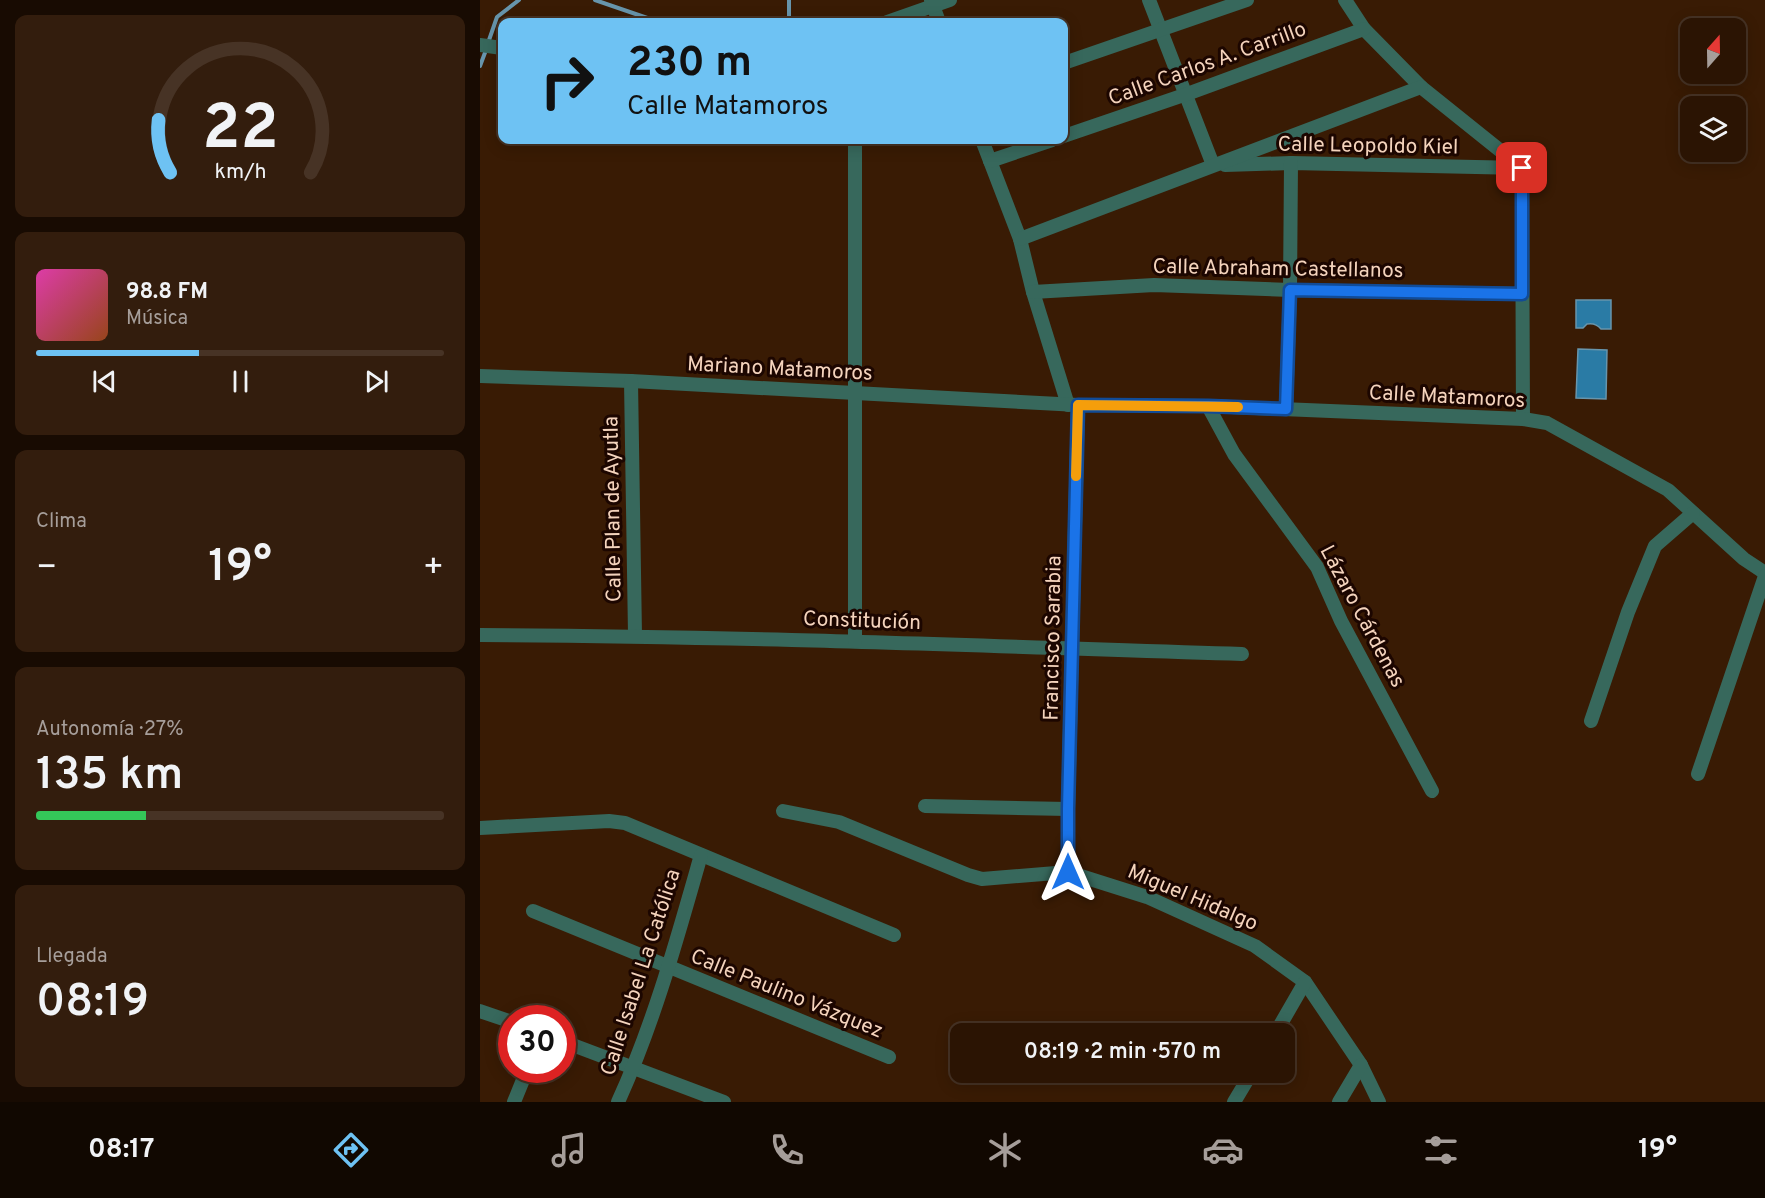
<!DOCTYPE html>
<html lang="es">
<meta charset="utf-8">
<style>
:root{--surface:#2b1403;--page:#331d0d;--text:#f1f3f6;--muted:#a69e9a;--line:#473325;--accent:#6ec2f3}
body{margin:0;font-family:Overpass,sans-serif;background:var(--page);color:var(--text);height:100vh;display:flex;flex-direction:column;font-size:22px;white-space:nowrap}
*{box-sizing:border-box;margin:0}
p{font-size:20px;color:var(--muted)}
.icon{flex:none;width:33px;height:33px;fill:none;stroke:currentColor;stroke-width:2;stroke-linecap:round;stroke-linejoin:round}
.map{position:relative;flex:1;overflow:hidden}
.panel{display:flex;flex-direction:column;gap:15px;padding:15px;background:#180b02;width:480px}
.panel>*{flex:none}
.top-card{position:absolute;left:18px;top:18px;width:570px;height:126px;border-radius:12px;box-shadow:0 3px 15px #0003,0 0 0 2px var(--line);background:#6ec2f3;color:#111;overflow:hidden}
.needle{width:39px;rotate:20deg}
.controls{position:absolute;left:1200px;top:18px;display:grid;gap:12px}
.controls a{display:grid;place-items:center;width:66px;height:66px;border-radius:12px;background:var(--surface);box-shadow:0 3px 15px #0003,0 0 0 2px var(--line);font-size:30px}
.speed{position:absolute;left:18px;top:1005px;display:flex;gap:12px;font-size:30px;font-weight:700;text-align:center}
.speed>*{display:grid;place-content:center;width:78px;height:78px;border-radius:50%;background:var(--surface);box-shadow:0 3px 15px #0003,0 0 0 2px var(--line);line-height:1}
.speed .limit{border:9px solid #d22;background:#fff;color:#111}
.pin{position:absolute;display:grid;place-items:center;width:51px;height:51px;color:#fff;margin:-26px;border-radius:12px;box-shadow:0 3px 9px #0006}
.me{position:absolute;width:66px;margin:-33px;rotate:0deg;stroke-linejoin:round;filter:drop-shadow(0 0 4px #0008)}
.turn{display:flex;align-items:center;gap:21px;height:126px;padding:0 30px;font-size:27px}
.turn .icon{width:78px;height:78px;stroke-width:2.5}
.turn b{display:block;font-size:42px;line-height:51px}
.big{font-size:45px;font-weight:600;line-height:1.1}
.panel .tile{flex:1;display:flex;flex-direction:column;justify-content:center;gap:9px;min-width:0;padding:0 21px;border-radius:12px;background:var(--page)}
.panel .dial{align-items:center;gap:0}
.dial svg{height:156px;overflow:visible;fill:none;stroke:var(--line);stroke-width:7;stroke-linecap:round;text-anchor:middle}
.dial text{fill:var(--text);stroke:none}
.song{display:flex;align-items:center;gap:18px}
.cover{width:72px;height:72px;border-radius:9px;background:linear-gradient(135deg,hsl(320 70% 55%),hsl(20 70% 35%))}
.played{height:6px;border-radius:3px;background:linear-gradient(90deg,var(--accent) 40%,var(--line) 40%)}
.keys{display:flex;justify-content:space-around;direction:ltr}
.heat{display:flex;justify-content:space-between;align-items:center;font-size:33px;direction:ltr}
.charge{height:9px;border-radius:4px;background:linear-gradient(90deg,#34c759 27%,var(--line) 0)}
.trip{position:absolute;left:470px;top:1023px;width:345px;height:60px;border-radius:12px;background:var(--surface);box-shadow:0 3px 15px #0003,0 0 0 2px var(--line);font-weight:600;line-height:60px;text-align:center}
.tab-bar{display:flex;height:96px;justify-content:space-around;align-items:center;background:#110801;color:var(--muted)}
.tab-bar .icon{width:42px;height:42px}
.tab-bar .selected{color:var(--accent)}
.tab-bar b{font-size:27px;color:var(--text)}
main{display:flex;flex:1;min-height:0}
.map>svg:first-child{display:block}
.water{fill:#2a7ba5;stroke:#6795ac;stroke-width:1.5}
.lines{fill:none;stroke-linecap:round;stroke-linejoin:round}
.stream{stroke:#6795ac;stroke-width:4}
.minor{stroke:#37685c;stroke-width:14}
.route-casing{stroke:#114b97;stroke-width:15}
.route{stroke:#1a73e8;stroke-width:10}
.slow{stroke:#f59e0b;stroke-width:10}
.labels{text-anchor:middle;stroke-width:6;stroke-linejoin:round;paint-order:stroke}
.street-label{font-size:21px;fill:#f4d3bc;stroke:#1c0600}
</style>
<main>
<section class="panel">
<div class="tile dial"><svg viewBox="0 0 100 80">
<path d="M14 69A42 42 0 1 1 86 69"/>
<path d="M14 69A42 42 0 0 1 8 42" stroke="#6ec2f3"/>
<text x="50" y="56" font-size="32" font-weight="700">22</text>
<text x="50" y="72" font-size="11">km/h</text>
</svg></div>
<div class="tile">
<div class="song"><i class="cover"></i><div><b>98.8 FM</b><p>Música</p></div></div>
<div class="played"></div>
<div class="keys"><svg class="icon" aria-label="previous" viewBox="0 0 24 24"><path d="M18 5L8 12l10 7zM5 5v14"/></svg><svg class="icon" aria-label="pause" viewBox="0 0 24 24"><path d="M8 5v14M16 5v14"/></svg><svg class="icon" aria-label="next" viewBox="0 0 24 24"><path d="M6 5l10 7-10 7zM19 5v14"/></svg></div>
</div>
<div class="tile"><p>Clima</p>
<div class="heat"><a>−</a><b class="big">19°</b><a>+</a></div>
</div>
<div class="tile"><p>Autonomía · 27%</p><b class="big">135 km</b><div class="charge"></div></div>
<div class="tile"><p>Llegada</p><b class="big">08:19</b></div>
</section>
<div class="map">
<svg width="1285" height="1102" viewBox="0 0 1285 1102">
<rect width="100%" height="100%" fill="#391b04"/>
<!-- water -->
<g class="water">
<path d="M 1096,300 L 1131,300 L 1131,329 L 1121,329 C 1117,324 1113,323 1107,324 L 1103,328 L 1096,328 Z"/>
<path d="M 1098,349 L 1127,350 L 1126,399 L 1096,398 Z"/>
</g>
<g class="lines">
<!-- stream -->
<g class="stream">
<path d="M 115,0 L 179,22"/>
<path d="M 309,0 L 309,22"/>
<path d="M 8,43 L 17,17 L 39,0"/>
<path d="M 0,66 L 6,50"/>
</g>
<!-- minor -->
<g class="minor">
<path d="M 451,0 L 459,22"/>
<path d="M 669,0 L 733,165"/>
<path d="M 865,0 L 884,29 L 941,87 L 1042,168"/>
<path d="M 407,22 L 470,0"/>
<path d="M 0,45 L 22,48"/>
<path d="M 584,63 L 767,0"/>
<path d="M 584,136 L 707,94 L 884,29"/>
<path d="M 502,140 L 540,239 L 553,292 L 588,405"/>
<path d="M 510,161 L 572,140"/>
<path d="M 745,165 L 811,163 L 1042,168"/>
<path d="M 1042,168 L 1043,419"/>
<path d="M 540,239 L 941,87"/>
<path d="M 553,292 L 674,285 L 810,290 L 1042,294"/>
<path d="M 0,376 L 151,381 L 598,405 L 728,406 L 1043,419 L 1067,423 L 1188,490 L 1264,559 L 1285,573"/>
<path d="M 151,381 L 155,635"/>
<path d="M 728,406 L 754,454 L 837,567 L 861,621 L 952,791"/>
<path d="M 806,409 L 810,290 L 811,163"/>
<path d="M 0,635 C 254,636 508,646 762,654"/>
<path d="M 375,641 L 375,140"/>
<path d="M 1111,721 L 1148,612 L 1175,546 L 1213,513"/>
<path d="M 1218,774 L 1285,576"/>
<path d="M 445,806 L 588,809"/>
<path d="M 303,811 L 359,822 L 488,875 L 502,879 L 588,872 L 667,897 L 775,946 L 825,982 L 881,1065 L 899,1102"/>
<path d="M 0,828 L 129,821 L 145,823 L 414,935"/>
<path d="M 588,872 L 588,809 L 598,405"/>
<path d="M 53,911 L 409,1057"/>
<path d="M 0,1011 L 32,1022"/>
<path d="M 795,1034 L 825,982"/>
<path d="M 82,1041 L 244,1102"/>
<path d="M 34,1102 L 47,1070"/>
<path d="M 138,1102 C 174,1023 197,939 221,855"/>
<path d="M 754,1102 L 772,1072"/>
<path d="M 859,1102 L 881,1065"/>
</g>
</g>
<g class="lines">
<!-- route casing -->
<g class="route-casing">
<path id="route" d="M 588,872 L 588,809 L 598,405 L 728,406 L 806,409 L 810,290 L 1042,294 L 1042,168"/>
</g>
<!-- route -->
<use href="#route" class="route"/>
<!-- slow -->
<path class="slow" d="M 596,476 L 598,405 L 758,407"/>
</g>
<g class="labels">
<!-- street labels -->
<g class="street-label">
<text transform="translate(727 63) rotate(-20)" y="7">Calle Carlos A. Carrillo</text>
<text transform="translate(888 145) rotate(1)" y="7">Calle Leopoldo Kiel</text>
<text transform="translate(798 268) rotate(1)" y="7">Calle Abraham Castellanos</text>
<text transform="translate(300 368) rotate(3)" y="7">Mariano Matamoros</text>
<text transform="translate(967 396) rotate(3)" y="7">Calle Matamoros</text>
<text transform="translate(132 509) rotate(-91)" y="7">Calle Plan de Ayutla</text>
<text transform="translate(883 616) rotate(62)" y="7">Lázaro Cárdenas</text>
<text transform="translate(382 620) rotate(2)" y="7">Constitución</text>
<text transform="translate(572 638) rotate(-89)" y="7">Francisco Sarabia</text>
<text transform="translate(713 897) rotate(23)" y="7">Miguel Hidalgo</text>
<text transform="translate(160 972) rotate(-72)" y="7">Calle Isabel La Católica</text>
<text transform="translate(307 993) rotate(22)" y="7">Calle Paulino Vázquez</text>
</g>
</g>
</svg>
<div class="controls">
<a><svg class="needle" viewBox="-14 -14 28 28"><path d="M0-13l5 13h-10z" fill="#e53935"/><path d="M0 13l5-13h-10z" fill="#a69e9a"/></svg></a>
<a><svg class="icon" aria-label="layers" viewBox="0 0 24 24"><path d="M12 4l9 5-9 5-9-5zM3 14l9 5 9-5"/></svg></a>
</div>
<div class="speed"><div class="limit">30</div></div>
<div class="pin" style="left:1042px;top:168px;background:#d93025"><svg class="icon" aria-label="arrive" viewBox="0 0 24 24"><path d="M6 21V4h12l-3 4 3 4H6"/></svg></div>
<svg class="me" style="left:588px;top:872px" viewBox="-20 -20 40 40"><path d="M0-17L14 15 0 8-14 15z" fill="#1a73e8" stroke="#fff" stroke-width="4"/></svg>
<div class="trip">08:19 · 2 min · 570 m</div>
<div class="top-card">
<div class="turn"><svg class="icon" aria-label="right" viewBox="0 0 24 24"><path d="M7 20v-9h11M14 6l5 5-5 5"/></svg><div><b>230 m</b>Calle Matamoros</div></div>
</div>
</div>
</main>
<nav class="tab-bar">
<b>08:17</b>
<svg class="icon selected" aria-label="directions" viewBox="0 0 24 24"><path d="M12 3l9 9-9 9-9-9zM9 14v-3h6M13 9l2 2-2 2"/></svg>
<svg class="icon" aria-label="music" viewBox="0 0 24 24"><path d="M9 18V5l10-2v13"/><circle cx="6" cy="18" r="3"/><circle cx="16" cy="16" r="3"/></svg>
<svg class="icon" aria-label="phone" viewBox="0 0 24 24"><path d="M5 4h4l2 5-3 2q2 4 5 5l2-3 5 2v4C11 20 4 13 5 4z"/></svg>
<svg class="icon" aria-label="climate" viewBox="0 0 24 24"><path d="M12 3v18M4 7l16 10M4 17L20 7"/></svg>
<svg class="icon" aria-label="car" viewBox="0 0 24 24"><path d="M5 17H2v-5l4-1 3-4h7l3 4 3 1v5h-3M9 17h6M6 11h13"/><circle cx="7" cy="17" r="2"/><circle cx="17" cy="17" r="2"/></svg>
<svg class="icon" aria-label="filters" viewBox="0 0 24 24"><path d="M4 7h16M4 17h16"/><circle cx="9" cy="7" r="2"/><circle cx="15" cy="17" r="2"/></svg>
<b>19°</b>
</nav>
